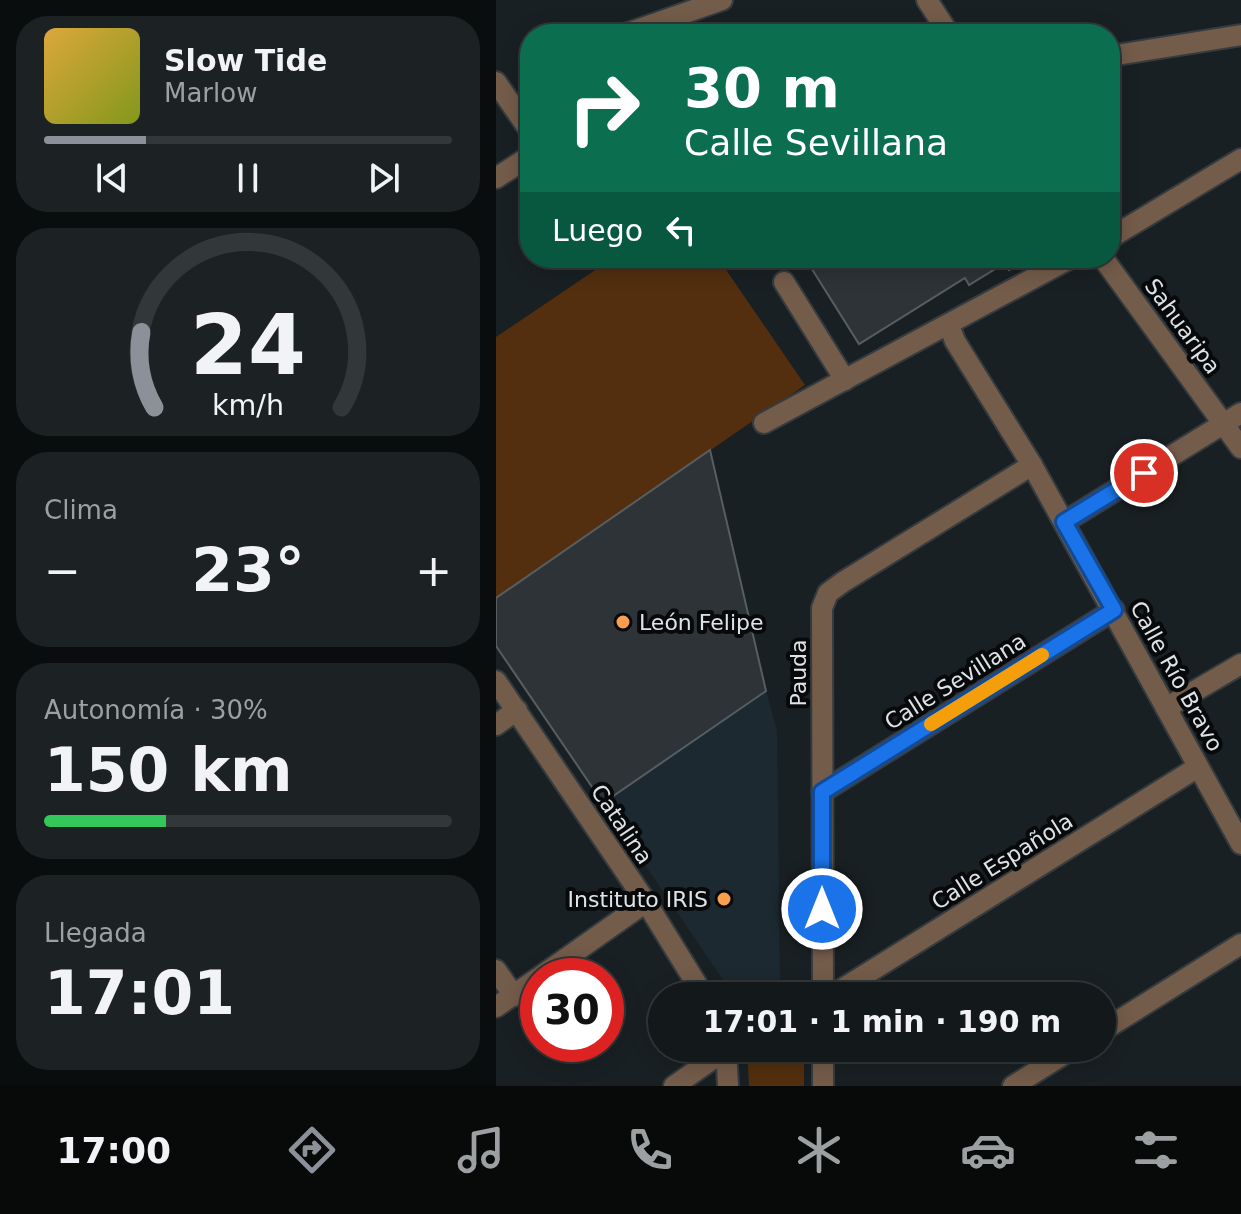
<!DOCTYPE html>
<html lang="es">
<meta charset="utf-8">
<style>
:root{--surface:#13181a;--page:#1c2123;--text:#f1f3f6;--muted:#9da0a2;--line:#323739;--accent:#8c9099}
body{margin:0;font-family:"DejaVu Sans",sans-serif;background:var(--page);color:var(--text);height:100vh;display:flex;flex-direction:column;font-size:30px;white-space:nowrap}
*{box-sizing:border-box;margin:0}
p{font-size:26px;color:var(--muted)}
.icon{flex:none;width:44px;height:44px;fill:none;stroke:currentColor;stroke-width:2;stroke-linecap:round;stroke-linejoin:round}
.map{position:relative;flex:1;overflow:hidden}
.panel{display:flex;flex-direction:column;gap:16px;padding:16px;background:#0a0d0e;width:496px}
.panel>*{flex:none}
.top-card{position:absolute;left:24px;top:24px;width:600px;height:244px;border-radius:32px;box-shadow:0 4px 20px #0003,0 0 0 2px var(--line);background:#0b6e4f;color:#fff;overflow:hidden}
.speed{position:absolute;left:24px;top:958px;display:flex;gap:16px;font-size:40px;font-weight:700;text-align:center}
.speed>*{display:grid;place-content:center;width:104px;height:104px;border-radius:50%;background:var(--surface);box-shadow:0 4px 20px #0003,0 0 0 2px var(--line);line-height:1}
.speed .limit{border:12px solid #d22;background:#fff;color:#111}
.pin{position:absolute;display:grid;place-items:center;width:68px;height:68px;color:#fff;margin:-34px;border:4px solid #fff;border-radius:50%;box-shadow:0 2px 8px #0007}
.me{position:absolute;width:88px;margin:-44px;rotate:0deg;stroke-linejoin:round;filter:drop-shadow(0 0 6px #0008)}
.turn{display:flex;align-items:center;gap:28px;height:168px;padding:0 32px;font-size:36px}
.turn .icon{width:104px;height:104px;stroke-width:2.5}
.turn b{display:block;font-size:56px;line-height:68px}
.then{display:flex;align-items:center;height:76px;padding:0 32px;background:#0003;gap:16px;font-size:30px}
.big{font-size:60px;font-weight:700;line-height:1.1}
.panel .widget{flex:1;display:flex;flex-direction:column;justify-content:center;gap:12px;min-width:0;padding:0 28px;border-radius:32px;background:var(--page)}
.panel .dial{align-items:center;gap:0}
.dial svg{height:208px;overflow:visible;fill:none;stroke:var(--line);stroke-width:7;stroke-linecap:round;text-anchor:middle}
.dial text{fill:var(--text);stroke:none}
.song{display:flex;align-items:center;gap:24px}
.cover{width:96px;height:96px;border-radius:12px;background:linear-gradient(135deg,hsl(40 70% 55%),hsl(70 70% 35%))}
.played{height:8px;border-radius:4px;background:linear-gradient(90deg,var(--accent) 25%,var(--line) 25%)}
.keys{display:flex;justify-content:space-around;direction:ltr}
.heat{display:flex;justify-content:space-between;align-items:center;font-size:44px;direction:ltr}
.charge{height:12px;border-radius:6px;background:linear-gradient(90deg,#34c759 30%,var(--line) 0)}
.trip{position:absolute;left:152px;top:982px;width:468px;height:80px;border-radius:40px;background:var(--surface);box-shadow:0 4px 20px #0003,0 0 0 2px var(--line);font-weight:700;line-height:80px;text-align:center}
.tabs{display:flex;height:128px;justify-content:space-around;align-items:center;background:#080a0a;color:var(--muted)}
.tabs .icon{width:56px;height:56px}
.tabs .active{color:var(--accent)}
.tabs b{font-size:36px;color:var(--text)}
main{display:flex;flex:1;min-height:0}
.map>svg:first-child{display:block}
.built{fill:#1c2930}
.green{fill:#532f0f}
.building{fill:#2d3337;stroke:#565e62;stroke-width:2}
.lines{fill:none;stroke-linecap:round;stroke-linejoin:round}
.minor-casing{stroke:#353b3e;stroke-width:24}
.minor{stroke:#745c4a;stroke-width:20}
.route-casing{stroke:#114b97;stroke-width:20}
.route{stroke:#1a73e8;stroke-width:14}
.slow{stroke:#f59e0b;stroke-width:14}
.poi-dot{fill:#fa9f50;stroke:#07090a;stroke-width:3}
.labels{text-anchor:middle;stroke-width:8;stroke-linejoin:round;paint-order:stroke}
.street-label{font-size:22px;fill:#dee3e5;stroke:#07090a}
.poi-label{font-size:22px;fill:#dee3e5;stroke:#07090a;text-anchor:start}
</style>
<main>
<section class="panel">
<div class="widget">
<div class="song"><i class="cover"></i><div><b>Slow Tide</b><p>Marlow</p></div></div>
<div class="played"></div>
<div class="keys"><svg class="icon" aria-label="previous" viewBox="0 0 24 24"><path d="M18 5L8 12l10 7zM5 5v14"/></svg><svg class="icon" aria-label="pause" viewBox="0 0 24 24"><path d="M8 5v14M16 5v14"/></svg><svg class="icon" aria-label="next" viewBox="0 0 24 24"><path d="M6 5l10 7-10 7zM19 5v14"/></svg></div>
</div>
<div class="widget dial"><svg viewBox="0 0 100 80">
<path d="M14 69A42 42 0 1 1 86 69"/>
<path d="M14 69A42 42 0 0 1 9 40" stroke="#8c9099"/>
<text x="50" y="56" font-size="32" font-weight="700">24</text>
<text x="50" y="72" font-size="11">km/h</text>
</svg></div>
<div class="widget"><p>Clima</p>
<div class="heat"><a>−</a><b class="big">23°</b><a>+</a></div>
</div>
<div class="widget"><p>Autonomía · 30%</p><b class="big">150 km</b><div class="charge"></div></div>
<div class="widget"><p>Llegada</p><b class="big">17:01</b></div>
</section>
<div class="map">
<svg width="745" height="1086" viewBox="0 0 745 1086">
<rect width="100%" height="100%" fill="#192023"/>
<!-- built -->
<path class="built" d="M 270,691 L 281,731 L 284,996 L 238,996 L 107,803 Z"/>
<!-- green -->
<g class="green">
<path d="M 117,258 L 222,258 L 309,385 L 0,598 L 0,337 Z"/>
<path d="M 281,1048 L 308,1048 L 308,1086 L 253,1086 L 252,1064 Z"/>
</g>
<!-- building -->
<g class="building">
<path d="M 309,258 L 533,258 L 513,270 L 509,263 L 473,285 L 469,278 L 363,344 Z"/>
<path d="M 214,450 L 270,691 L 107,803 L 0,646 L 0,598 Z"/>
</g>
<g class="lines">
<!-- minor casing -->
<g class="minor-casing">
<g id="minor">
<path d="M 431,0 L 453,34"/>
<path d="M 129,34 L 226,0"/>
<path d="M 614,56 L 745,35"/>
<path d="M 0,82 L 34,131"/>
<path d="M 0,178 L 34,156"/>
<path d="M 614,238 L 745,159"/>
<path d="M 607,258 L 745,448"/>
<path d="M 288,282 L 349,380"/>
<path d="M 453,325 L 459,341 L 536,465 L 745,844"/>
<path d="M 268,423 L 575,258"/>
<path d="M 568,522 L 745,413"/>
<path d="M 0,681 L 150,902 L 208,996"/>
<path d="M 670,708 L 745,664"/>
<path d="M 0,725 L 21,710"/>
<path d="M 326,792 L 618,610"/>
<path d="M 0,970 L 18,996"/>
<path d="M 45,976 L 150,902"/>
<path d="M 327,996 L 326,608 L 332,593 L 347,582 L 536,465"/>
<path d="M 335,996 L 702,767"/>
<path d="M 0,1007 L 42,978"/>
<path d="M 606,1031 L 745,944"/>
<path d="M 230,1048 L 232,1086"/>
<path d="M 327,1048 L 327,1086"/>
<path d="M 178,1086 L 231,1049"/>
<path d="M 517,1086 L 578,1048"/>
</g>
</g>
<!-- minor -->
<use href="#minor" class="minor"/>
</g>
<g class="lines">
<!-- route casing -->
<g class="route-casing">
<path id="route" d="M 326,909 L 326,792 L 618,610 L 568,522 L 648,473"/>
</g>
<!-- route -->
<use href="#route" class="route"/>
<!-- slow -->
<path class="slow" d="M 435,724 L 546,655"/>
</g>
<!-- markers -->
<g class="poi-dot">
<circle cx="127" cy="622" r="8"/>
<circle cx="228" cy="899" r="8"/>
</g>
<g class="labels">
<!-- street labels -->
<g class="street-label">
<text transform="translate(687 326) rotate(54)" y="8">Sahuaripa</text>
<text transform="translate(302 673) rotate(-90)" y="8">Pauda</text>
<text transform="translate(681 676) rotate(61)" y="8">Calle Río Bravo</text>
<text transform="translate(459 681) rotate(-32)" y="8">Calle Sevillana</text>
<text transform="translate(126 824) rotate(56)" y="8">Catalina</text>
<text transform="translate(506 861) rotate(-32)" y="8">Calle Española</text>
</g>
<!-- poi labels -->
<g class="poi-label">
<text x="143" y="630">León Felipe</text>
<text x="212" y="907" text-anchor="end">Instituto IRIS</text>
</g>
</g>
</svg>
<div class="speed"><div class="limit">30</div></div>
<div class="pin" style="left:648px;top:473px;background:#d93025"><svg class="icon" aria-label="arrive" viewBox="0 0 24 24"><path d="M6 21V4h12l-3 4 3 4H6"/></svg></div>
<svg class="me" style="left:326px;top:909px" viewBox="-20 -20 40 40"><circle r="17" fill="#1a73e8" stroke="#fff" stroke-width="3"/><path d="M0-11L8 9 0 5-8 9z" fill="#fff"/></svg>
<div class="trip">17:01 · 1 min · 190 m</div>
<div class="top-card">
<div class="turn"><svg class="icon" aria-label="right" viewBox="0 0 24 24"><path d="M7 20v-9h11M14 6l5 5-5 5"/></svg><div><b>30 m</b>Calle Sevillana</div></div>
<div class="then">Luego<svg class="icon" aria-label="left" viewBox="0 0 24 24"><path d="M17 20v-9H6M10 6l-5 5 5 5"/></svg></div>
</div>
</div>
</main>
<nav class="tabs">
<b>17:00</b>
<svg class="icon active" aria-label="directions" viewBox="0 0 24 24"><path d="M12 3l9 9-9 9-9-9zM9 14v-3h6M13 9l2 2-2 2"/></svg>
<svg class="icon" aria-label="music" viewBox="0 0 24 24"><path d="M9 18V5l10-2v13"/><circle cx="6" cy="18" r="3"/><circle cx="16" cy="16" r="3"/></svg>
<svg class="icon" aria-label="phone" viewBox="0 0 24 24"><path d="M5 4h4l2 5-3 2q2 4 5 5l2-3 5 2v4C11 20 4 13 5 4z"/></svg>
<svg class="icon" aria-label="climate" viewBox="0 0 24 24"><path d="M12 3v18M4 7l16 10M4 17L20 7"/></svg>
<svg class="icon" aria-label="car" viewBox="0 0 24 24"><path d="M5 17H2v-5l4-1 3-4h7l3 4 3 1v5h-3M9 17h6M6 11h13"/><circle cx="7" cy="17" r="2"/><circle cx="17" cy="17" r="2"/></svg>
<svg class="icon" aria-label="filters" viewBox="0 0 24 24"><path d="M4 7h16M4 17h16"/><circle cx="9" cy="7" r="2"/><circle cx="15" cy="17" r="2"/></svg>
</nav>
